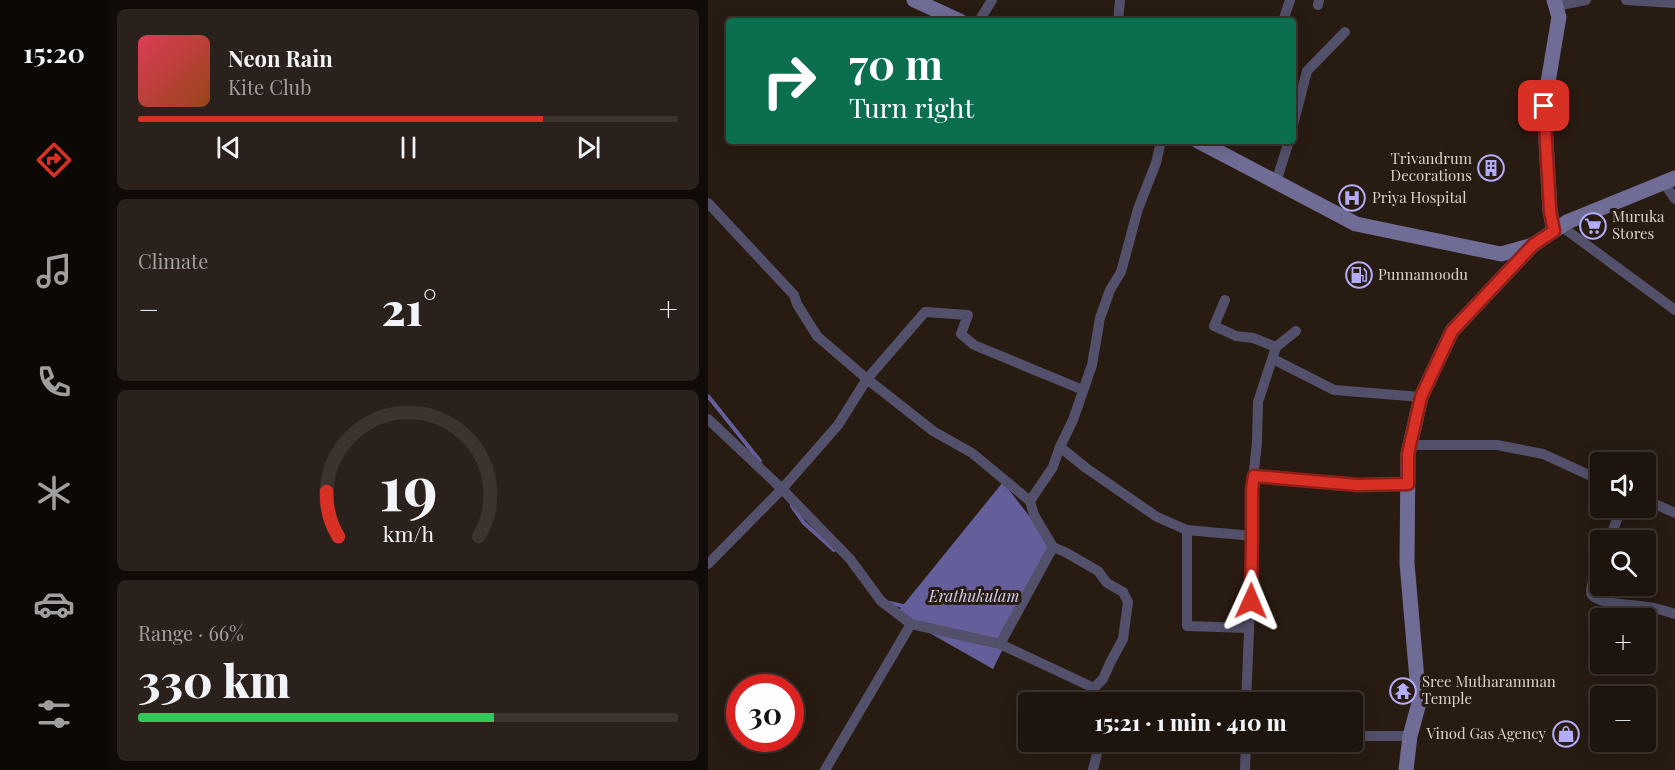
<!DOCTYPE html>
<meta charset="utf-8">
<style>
:root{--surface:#1e140e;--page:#2b211c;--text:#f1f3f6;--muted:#a19e9e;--line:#3c332e;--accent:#d93025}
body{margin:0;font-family:"Playfair Display",serif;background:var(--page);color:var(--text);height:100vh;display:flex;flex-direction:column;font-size:22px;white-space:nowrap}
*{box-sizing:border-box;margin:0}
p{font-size:20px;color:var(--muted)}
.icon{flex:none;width:33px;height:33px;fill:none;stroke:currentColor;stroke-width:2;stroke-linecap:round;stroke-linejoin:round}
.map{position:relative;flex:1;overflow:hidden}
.details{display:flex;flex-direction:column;gap:9px;padding:9px;background:#100b08;width:600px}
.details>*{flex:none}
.guide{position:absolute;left:18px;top:18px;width:570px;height:126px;border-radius:6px;box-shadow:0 3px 15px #0003,0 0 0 2px var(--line);background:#0b6e4f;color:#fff;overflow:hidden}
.controls{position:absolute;left:882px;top:452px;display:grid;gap:12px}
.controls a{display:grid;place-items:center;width:66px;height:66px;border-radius:6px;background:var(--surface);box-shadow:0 3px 15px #0003,0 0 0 2px var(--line);font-size:30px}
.speed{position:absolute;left:18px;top:674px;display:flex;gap:12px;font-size:30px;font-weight:700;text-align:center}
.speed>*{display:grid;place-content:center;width:78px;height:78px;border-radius:50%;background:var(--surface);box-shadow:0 3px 15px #0003,0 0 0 2px var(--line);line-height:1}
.speed .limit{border:9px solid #d22;background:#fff;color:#111}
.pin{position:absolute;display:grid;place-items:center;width:51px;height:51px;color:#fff;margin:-26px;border-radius:12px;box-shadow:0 3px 9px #0006}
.me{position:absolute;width:66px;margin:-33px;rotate:1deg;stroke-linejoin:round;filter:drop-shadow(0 0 4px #0008)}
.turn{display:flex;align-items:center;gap:21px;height:126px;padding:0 24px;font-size:27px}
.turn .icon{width:78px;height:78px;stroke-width:2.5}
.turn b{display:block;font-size:42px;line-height:51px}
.big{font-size:45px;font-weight:800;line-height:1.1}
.details .tile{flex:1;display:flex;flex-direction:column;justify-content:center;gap:9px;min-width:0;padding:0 21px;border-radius:9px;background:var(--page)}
.details .dial{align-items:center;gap:0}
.dial svg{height:156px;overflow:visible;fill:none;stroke:var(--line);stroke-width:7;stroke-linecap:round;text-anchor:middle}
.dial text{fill:var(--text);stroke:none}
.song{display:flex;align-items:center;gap:18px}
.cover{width:72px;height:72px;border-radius:9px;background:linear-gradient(135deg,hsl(350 70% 55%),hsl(20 70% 35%))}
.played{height:6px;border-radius:3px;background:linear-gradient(90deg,var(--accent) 75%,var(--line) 75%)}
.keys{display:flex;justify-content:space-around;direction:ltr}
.heat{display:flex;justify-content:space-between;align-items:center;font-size:33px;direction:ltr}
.charge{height:9px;border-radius:4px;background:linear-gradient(90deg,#34c759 66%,var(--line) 0)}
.trip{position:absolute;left:310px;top:692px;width:345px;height:60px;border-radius:6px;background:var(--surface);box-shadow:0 3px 15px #0003,0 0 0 2px var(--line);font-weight:800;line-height:60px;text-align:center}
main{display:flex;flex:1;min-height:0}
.menu{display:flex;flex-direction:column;width:108px;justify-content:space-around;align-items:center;background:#0c0806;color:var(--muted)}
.menu .icon{width:42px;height:42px}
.menu .active{color:var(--accent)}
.menu b{font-size:27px;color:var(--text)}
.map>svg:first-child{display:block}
.water{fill:#645e9a}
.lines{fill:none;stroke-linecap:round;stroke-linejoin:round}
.stream{stroke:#645e9a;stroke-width:4}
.street{stroke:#52506a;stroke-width:10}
.secondary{stroke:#6f6c95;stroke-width:15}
.route-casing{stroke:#8d1f18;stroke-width:15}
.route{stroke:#d93025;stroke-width:10}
.labels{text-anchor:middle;stroke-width:6;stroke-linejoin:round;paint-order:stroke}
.poi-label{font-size:15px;fill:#dcd2cc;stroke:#281b12;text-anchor:start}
.water-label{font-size:16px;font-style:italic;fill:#d5d3f7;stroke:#281b12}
</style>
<main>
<nav class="menu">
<b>15:20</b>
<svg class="icon active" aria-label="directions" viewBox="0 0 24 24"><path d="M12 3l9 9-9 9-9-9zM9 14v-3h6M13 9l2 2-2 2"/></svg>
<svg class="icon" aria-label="music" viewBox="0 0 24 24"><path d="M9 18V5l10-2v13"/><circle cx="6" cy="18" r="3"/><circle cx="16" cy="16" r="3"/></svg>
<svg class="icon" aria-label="phone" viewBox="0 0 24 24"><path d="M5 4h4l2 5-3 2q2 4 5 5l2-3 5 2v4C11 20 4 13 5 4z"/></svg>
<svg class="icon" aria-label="climate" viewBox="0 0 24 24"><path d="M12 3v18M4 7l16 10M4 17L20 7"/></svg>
<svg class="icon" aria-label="car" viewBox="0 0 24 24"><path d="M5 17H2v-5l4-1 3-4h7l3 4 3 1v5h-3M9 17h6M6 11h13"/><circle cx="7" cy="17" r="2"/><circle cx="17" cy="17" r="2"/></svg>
<svg class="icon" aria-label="filters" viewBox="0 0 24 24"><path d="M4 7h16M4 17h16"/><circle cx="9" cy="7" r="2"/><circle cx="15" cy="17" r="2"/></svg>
</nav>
<section class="details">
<div class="tile">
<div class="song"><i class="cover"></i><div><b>Neon Rain</b><p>Kite Club</p></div></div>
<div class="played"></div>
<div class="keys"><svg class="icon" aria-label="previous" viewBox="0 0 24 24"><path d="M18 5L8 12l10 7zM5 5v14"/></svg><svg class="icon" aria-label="pause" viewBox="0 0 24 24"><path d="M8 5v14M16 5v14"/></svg><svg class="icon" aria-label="next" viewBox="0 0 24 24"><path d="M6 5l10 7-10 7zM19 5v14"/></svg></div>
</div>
<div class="tile"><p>Climate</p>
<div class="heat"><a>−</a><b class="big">21°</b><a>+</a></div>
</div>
<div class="tile dial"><svg viewBox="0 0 100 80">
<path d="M14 69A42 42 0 1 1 86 69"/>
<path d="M14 69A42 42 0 0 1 8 46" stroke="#d93025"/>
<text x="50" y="56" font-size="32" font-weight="700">19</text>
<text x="50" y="72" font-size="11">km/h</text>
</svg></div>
<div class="tile"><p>Range · 66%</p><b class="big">330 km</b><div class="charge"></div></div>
</section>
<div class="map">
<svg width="967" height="770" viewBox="0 0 967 770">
<rect width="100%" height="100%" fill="#281b12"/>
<!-- water -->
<path class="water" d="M 295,482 L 345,547 L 285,669 L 188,614 Z"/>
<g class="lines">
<!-- stream -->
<g class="stream">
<path d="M 0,396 L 52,461"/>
<path d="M 84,506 L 96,523 L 126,550"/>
<path d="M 182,603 L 199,607"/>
</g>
<!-- street -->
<g class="street">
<path d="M 918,0 L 967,3"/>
<path d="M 610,5 L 611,0"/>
<path d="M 848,6 L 878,0"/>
<path d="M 271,21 L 284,0"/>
<path d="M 410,21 L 412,0"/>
<path d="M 575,21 L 582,0"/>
<path d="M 585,125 L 599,71 L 637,32"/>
<path d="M 568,182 L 581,141"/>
<path d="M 956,183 L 967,199"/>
<path d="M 0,203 L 86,295 L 89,304 L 109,336 L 159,379 L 225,431 L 264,453 L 322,501"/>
<path d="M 853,226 L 967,310"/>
<path d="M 517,300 L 506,326 L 528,336 L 545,338 L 568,347 L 550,402 L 549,442 L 544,489 L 545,536"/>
<path d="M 568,347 L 588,331"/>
<path d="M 565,359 L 626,390 L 713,397"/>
<path d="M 0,419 L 74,489 L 142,559 L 173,601 L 203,624 L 117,770"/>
<path d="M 702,445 L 789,445 L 835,454 L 892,480"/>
<path d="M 352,447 L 378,468 L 449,517 L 479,530 L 545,536 L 538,702"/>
<path d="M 545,476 C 597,481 648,488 700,484"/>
<path d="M 938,500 L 967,513"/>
<path d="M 479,530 L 479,626 L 541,628"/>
<path d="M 901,540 L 914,507"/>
<path d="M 892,563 C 890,570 880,589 884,595 C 891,605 927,604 939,607 C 948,608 958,611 967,614"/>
<path d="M 0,564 L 74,489 L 130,425 L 159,379 L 217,312 L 260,315 L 253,334 L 266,345 L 375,390"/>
<path d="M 203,624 L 292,644 L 386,688 L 389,702"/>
<path d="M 292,644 L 345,547"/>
<path d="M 386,688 L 395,679 L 402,663 L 415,639 L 420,602 L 415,592 L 399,583 L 390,571 L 357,552 L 345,547 L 326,515 L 322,501 L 345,467 L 351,449 L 365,420 L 384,365 L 392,318 L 402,290 L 413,272 L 430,209 L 448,163 L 453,141"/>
<path d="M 645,736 L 702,736"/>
<path d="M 385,770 L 392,741"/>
<path d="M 537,770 L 538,741"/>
</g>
<!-- secondary -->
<g class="secondary">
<path d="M 206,0 L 252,21"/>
<path d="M 490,141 L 648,224 L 793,254 L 825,245"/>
<path d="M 846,231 L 842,211 L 836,106 L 851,17 L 846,0"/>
<path d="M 698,770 L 702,736 L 711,703 L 699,563 L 700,454 L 713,397 L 744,331 L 825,245 L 859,222 L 967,178"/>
</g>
</g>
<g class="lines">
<!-- route casing -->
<g class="route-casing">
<path id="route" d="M 543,601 L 544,536 L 544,489 L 546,476 L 650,485 L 700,484 L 700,454 L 713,397 L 744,331 L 825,245 L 846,231 L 842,211 L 836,106"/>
</g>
<!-- route -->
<use href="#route" class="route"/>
</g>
<!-- icons -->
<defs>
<g id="building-ring" transform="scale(1.35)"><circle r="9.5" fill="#281b12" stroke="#b3adf9" stroke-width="1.5"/><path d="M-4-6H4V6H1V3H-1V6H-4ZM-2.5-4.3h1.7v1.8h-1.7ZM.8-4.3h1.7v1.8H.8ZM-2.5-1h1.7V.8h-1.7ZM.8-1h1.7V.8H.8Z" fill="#b3adf9"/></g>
<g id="hospital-ring" transform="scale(1.35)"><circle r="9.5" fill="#281b12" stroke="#b3adf9" stroke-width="1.5"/><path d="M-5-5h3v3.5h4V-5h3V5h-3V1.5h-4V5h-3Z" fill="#b3adf9"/></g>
<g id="supermarket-ring" transform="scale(1.35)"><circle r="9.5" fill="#281b12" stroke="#b3adf9" stroke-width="1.5"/><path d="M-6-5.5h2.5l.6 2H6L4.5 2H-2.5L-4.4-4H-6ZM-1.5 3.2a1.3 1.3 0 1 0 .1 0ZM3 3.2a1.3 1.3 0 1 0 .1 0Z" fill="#b3adf9"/></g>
<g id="fuel-ring" transform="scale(1.35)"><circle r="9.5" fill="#281b12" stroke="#b3adf9" stroke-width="1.5"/><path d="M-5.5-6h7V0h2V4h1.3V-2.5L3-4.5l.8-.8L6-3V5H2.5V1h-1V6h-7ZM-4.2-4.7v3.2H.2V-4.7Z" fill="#b3adf9"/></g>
<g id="temple-ring" transform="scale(1.35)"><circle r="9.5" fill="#281b12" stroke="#b3adf9" stroke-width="1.5"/><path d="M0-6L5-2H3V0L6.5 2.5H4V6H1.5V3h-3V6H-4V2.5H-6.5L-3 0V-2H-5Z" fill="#b3adf9"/></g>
<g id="shop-ring" transform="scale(1.35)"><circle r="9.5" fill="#281b12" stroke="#b3adf9" stroke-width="1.5"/><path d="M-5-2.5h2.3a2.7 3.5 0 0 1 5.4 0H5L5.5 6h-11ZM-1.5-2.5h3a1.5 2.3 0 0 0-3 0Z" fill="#b3adf9"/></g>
</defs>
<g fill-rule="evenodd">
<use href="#building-ring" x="783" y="168"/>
<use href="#hospital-ring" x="644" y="198"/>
<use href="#supermarket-ring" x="885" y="226"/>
<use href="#fuel-ring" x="651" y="275"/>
<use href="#temple-ring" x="695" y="691"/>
<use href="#shop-ring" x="858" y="734"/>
</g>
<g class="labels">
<!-- poi labels -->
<g class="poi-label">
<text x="764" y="164" text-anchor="end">Trivandrum<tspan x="764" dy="17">Decorations</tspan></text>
<text x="664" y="203">Priya Hospital</text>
<text x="904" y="222">Muruka<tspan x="904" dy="17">Stores</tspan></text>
<text x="670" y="280">Punnamoodu</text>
<text x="714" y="687">Sree Mutharamman<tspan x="714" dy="17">Temple</tspan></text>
<text x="838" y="739" text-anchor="end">Vinod Gas Agency</text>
</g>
<!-- water labels -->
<g class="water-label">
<text x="266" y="602">Erathukulam</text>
</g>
</g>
</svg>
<div class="controls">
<a><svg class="icon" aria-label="sound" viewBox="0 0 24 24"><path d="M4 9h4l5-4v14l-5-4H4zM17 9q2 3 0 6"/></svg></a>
<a><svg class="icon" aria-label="search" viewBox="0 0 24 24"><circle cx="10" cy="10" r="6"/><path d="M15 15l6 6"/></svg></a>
<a>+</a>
<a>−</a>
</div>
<div class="speed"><div class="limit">30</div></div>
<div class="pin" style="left:836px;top:106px;background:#d93025"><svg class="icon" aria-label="arrive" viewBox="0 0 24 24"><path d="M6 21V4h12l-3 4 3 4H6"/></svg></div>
<svg class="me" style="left:543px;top:601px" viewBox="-20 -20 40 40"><path d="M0-17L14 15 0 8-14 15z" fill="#d93025" stroke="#fff" stroke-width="4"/></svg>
<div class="trip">15:21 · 1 min · 410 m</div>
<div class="guide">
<div class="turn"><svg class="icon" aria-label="right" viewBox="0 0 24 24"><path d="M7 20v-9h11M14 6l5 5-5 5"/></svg><div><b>70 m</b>Turn right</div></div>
</div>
</div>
</main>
